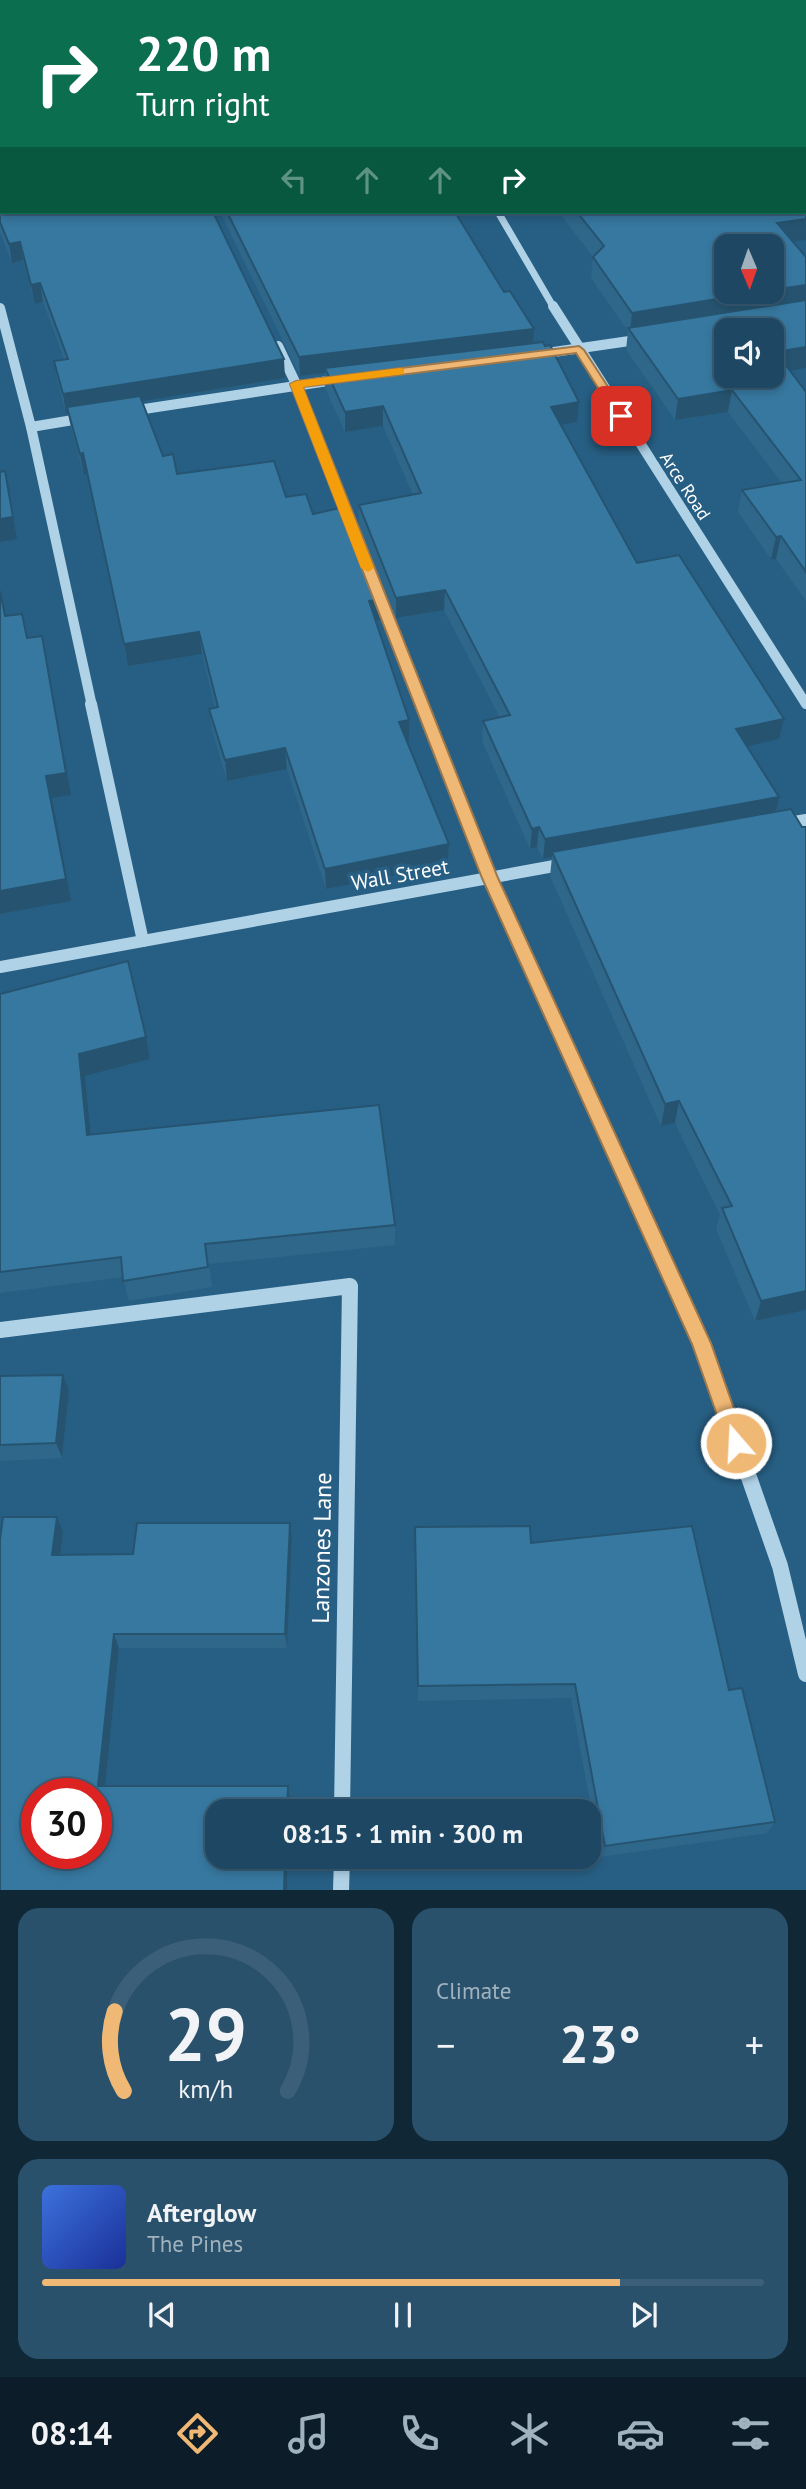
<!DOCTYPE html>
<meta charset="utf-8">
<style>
:root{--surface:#1d4763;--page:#2a516c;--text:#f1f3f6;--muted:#a0b2be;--line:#3b5f78;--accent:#f0b875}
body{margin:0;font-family:"PT Sans",sans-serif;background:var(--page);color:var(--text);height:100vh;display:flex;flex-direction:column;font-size:26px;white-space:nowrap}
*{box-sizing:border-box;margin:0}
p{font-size:23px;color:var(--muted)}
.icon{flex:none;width:38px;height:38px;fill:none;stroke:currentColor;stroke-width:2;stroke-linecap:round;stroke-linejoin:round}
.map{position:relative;height:1890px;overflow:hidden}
.drawer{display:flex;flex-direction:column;gap:18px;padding:18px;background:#102736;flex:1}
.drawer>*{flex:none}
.top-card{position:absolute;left:0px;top:0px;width:807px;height:214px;box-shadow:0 4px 10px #0003,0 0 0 2px var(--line);background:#0b6e4f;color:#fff;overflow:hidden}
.needle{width:46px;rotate:178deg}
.buttons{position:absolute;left:714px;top:234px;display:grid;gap:14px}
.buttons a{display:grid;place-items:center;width:70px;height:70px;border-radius:14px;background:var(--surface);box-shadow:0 4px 10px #0003,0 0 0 2px var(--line);font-size:35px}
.speed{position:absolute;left:21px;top:1778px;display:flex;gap:14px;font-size:35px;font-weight:700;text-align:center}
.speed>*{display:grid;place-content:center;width:91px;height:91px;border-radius:50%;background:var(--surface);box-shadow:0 4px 10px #0003,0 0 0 2px var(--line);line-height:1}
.speed .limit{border:10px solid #d22;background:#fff;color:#111}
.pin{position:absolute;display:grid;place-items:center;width:60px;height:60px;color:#fff;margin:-30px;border-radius:14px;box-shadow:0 4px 10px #0006}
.me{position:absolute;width:77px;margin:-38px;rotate:341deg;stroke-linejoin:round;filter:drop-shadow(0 0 5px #0008)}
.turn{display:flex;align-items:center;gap:24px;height:147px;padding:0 21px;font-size:32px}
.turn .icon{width:91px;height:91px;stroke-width:2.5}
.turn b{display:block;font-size:49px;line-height:60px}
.lanes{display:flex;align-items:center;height:66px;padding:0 21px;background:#0003;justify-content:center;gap:35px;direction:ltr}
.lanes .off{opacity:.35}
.big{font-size:52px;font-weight:700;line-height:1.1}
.drawer .tile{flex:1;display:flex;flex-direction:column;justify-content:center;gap:10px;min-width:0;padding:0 24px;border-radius:21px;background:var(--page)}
.drawer .dial{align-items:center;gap:0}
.dial svg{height:182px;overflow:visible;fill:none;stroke:var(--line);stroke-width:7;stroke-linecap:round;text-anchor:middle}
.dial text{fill:var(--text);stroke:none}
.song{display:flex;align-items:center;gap:21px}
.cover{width:84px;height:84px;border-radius:10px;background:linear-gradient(135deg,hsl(220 70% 55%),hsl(230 70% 35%))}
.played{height:7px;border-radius:4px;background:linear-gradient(90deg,var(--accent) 80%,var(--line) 80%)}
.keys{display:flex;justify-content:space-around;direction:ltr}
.heat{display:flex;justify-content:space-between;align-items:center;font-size:38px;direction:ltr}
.drawer .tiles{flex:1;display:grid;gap:18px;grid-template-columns:1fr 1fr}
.tile:last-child{grid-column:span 2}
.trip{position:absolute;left:205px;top:1799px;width:396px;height:70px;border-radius:21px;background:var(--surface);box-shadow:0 4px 10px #0003,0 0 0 2px var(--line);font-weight:700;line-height:70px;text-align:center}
.tab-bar{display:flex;height:112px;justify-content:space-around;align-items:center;background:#0c1c28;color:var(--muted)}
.tab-bar .icon{width:49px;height:49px}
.tab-bar .current{color:var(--accent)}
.tab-bar b{font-size:32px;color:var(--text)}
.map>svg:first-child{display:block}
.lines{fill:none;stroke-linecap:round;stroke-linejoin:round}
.minor-far3{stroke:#b0d2e7;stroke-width:7}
.minor-far2{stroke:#b0d2e7;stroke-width:10}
.minor-far1{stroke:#b0d2e7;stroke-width:12}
.minor{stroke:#b0d2e7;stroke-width:16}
.major{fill:#f2f8fe;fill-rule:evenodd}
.wall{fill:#2f678a}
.shaded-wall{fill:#265470}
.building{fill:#3778a0;stroke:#265470;stroke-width:2;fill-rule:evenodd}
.route{fill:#f0b875;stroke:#9c784c;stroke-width:2}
.slow{fill:#f59e0b}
.labels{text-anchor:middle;stroke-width:7;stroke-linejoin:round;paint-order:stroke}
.far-street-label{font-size:18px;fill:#fff;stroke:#275f84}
.street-label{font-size:21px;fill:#fff;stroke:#275f84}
.near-street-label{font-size:24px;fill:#fff;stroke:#275f84}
</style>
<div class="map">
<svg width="806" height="1891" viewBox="0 0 806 1891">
<rect width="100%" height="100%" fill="#275f84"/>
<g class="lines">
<!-- minor-far3 -->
<path class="minor-far3" d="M 498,212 L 554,308"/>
<!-- minor-far2 -->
<g class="minor-far2">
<path d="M 553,306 L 806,704"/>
<path d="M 0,308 L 31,427 L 92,706"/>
<path d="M 278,346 L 296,384 L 422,706"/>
<path d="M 540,354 L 643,339"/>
<path d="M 131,411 L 341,379"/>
<path d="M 31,427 L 85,418"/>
</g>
<!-- minor-far1 -->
<g class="minor-far1">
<path d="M 91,704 L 143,941"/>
<path d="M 422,704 L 490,878 L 647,1222"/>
<path d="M 782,824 L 806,820"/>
<path d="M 0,967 L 565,864"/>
</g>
<!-- minor -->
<g class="minor">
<path d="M 646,1220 L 702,1343 L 780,1566 L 806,1674"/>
<path d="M 0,1330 L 350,1286 L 342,1811"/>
<path d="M 341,1891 L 342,1857"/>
</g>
<!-- major -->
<g class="major">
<path d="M 583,0 L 597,0 L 582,2 Z"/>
<path d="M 0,160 L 2,160 L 0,167 Z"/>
</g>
</g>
<!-- wall -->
<g class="wall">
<path d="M 54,0 L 495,0 L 489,2 L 54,2 Z"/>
<path d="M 626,0 L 702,0 L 703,2 L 627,2 Z"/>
<path d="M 786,0 L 806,0 L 806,62 L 805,60 L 805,2 L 787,2 Z"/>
<path d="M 0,191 L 285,378 L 142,401 L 163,456 L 177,474 L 286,497 L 313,514 L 381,620 L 376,621 L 409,741 L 407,742 L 449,844 L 448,865 L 326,889 L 287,769 L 227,781 L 212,730 L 209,709 L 215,708 L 202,654 L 128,666 L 87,474 L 84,475 L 71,428 L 68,413 L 66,414 L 57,380 L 54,361 L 64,359 L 43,302 L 35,304 L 23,260 L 12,263 L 0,232 Z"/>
<path d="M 220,212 L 455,212 L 504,292 L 534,329 L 533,344 L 577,422 L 561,425 L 637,563 L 779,739 L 747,746 L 776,812 L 806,1310 L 755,1321 L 716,1229 L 720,1215 L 675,1123 L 661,1126 L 550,876 L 552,857 L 543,859 L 537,847 L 530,849 L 482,741 L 483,721 L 500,718 L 444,610 L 396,618 L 359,526 L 359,505 L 413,495 L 383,426 L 345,432 L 325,388 L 325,373 L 300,376 Z"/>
<path d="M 559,212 L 805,212 L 793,241 L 806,257 L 806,368 L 790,371 L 806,392 L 806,601 L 776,559 L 771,559 L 738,512 L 742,490 L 782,483 L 728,412 L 675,420 L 626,350 L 628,331 L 591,278 L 593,257 Z"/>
<path d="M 0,994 L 146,1037 L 150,1059 L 85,1076 L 91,1134 L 395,1225 L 395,1245 L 209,1264 L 212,1287 L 129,1301 L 123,1277 L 0,1293 Z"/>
<path d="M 0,1376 L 69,1391 L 62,1458 L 0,1461 Z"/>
<path d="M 290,1523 L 292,1539 L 287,1648 L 119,1648 L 105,1786 L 288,1786 L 290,1798 L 217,1857 L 288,1857 L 287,1891 L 0,1891 L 63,1532 L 61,1555 L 133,1554 Z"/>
<path d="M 415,1527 L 531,1543 L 729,1690 L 775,1822 L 767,1833 L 600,1857 L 571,1698 L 418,1701 Z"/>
</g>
<!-- shaded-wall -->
<g class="shaded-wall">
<path d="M 460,0 L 495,0 L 489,2 L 452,2 Z"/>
<path d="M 806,219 L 806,240 L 773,244 L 777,223 Z"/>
<path d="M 20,242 L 23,260 L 12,263 L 9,244 Z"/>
<path d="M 40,283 L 43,302 L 35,304 L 31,285 Z"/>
<path d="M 806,285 L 806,300 L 630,332 L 632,313 L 759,292 L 772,292 L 772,290 Z"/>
<path d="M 534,329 L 533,348 L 325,368 L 325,373 L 300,376 L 299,357 Z"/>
<path d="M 806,347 L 806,368 L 772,374 L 776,352 Z"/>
<path d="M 284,359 L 285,378 L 69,413 L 67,407 L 68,413 L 66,414 L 63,394 Z"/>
<path d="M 732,390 L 728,412 L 675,420 L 678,399 Z"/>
<path d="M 579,402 L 577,422 L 550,427 L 551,407 Z"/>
<path d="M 383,406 L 383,426 L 345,432 L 345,412 Z"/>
<path d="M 83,453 L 87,474 L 84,475 L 80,454 Z"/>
<path d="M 5,471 L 17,539 L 0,542 L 0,519 Z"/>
<path d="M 781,536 L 776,559 L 771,559 L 776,537 Z"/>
<path d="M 445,590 L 444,610 L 396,618 L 396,598 Z"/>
<path d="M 380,599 L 381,620 L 369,622 L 369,601 Z"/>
<path d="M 199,632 L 202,654 L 128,666 L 124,644 Z"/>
<path d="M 42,636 L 71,795 L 52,798 L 71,901 L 0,914 L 0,891 L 46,776 Z"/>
<path d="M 784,719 L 779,739 L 732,750 L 736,729 Z"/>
<path d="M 409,720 L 409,741 L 399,743 L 399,722 Z"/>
<path d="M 285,748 L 287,769 L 227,781 L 225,760 Z"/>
<path d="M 779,797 L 775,817 L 552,852 L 552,857 L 543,859 L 545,839 Z"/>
<path d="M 539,827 L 537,847 L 530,849 L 532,829 Z"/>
<path d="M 449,844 L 448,865 L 326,889 L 325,869 Z"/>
<path d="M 146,1037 L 150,1059 L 85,1076 L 93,1156 L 87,1135 L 79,1054 Z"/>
<path d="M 679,1101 L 675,1123 L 661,1126 L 665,1104 Z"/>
<path d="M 806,1291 L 806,1310 L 755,1321 L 761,1301 Z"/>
<path d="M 63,1375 L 69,1391 L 62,1458 L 56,1443 Z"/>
<path d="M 57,1517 L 63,1532 L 59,1570 L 52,1555 Z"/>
<path d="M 290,1523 L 292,1539 L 287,1648 L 285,1634 Z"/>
<path d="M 114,1634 L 119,1648 L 104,1798 L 98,1786 Z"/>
<path d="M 288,1786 L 290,1798 L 290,1811 L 287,1811 Z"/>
<path d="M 285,1857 L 288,1857 L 287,1891 L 284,1891 Z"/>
</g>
<!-- building -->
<g class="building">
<path d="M 188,0 L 460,0 L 452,2 L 213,2 Z"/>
<path d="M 637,0 L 702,0 L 703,2 L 638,2 Z"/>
<path d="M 805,5 L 806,5 L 806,37 L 805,35 Z"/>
<path d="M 805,149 L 806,149 L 806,219 L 777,223 L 806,257 L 806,285 L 772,290 L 772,247 L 726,247 L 726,292 L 759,292 L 632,313 L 593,257 L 604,246 L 577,212 L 805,212 Z"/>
<path d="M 0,191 L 2,191 L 2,212 L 213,212 L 284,359 L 63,394 L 54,361 L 68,359 L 40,283 L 31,285 L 20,242 L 9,244 L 0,222 Z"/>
<path d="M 227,212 L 455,212 L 504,292 L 510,291 L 534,329 L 299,357 Z"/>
<path d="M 806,300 L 806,347 L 776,352 L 806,392 L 806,572 L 781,536 L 776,537 L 742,490 L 801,480 L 732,390 L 678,399 L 628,328 ZM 726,331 L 772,331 L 772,376 L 726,376 Z"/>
<path d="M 543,342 L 545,346 L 550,345 L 579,402 L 551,407 L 637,563 L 679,555 L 784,719 L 736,729 L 779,797 L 545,839 L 539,827 L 532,829 L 483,721 L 510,715 L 445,590 L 396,598 L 359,505 L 421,493 L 383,406 L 345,412 L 325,368 Z"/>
<path d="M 140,396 L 163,456 L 173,454 L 177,474 L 274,461 L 286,497 L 306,494 L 313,514 L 344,507 L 380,599 L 369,601 L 409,720 L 399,722 L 449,844 L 325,869 L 285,748 L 225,760 L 209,709 L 218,707 L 199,632 L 124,644 L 83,453 L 80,454 L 67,407 Z"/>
<path d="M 5,471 L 13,517 L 0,519 L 0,472 Z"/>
<path d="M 0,591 L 5,616 L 22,614 L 27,638 L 42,636 L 66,773 L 46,776 L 66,879 L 0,891 Z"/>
<path d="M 791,809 L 802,827 L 806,827 L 806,1291 L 761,1301 L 722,1208 L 732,1206 L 679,1101 L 665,1104 L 552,852 Z"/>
<path d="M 128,961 L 146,1037 L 79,1054 L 87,1135 L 379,1105 L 395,1225 L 205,1244 L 208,1267 L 123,1281 L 121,1257 L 0,1272 L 0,994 Z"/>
<path d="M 63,1375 L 56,1443 L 0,1445 L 0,1376 Z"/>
<path d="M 3,1517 L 57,1517 L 52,1555 L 133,1554 L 137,1523 L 290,1523 L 285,1634 L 114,1634 L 98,1786 L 288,1786 L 287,1811 L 217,1811 L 217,1857 L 285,1857 L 284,1891 L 0,1891 L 0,1539 ZM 37,1794 L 96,1794 L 96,1853 L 37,1853 Z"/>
<path d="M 530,1526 L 531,1543 L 692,1526 L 729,1690 L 742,1688 L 775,1822 L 605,1846 L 575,1684 L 418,1686 L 415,1527 Z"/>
</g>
<!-- route -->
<path class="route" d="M 579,346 L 584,350 L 627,416 L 626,418 L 617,418 L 576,353 L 303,387 L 498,878 L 711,1343 L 746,1443 L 743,1449 L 736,1452 L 729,1449 L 692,1344 L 482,878 L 290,384 L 296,381 Z"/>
<!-- slow -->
<path class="slow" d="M 400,368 L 404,369 L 404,374 L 303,387 L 374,568 L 368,572 L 361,568 L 290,384 L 296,381 Z"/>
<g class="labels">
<!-- far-street labels -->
<g class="far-street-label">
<text transform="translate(685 486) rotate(57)" y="6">Arce Road</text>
</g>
<!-- street labels -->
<g class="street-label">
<text transform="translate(400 875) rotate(-10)" y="7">Wall Street</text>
</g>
<!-- near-street labels -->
<g class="near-street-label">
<text transform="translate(322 1548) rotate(-89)" y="8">Lanzones Lane</text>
</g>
</g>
</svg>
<div class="buttons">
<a><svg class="needle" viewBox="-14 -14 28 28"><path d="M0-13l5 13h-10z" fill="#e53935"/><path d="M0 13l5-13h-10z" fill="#a0b2be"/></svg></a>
<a><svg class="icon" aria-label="sound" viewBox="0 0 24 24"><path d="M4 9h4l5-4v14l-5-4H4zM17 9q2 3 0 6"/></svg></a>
</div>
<div class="speed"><div class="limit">30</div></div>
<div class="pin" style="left:621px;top:416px;background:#d93025"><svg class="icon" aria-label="arrive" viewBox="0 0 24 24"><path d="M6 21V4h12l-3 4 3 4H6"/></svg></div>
<svg class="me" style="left:736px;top:1443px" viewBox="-20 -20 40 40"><circle r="17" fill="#f0b875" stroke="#fff" stroke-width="3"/><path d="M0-11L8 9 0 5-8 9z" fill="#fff"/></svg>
<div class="trip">08:15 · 1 min · 300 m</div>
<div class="top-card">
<div class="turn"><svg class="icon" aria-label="right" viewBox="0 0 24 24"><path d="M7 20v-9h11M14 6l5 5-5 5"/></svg><div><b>220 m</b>Turn right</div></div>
<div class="lanes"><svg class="icon off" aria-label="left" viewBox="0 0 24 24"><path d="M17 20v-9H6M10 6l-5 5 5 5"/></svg><svg class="icon off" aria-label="ahead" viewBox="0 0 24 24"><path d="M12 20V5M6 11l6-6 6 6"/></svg><svg class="icon off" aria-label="ahead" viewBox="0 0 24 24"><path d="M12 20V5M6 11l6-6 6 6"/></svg><svg class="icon" aria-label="right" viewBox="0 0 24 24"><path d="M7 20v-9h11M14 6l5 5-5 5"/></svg></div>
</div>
</div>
<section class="drawer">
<div class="tiles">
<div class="tile dial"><svg viewBox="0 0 100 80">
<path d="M14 69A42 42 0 1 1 86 69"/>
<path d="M14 69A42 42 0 0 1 10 34" stroke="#f0b875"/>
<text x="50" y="56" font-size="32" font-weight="700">29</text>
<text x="50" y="72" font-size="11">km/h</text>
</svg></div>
<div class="tile"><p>Climate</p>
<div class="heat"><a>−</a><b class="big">23°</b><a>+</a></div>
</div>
<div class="tile">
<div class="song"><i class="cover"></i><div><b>Afterglow</b><p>The Pines</p></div></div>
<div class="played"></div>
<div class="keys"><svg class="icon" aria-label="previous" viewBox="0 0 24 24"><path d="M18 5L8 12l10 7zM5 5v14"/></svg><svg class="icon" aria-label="pause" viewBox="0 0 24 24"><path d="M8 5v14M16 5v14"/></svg><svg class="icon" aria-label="next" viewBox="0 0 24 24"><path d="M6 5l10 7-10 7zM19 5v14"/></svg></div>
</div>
</div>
</section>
<nav class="tab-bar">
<b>08:14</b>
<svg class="icon current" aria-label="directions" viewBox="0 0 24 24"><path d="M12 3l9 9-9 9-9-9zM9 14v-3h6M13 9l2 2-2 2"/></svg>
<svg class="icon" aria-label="music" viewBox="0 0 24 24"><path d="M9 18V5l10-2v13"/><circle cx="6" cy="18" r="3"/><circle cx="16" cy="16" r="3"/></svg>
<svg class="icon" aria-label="phone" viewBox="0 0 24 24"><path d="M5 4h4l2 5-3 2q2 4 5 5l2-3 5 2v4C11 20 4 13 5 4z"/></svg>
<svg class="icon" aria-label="climate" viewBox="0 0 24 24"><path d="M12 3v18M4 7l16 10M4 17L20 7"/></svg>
<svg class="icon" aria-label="car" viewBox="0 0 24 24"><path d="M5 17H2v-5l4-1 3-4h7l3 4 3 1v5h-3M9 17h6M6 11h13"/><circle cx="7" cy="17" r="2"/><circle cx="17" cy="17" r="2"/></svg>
<svg class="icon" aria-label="filters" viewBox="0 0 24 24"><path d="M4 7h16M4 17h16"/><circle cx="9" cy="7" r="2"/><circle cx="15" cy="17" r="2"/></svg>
</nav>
